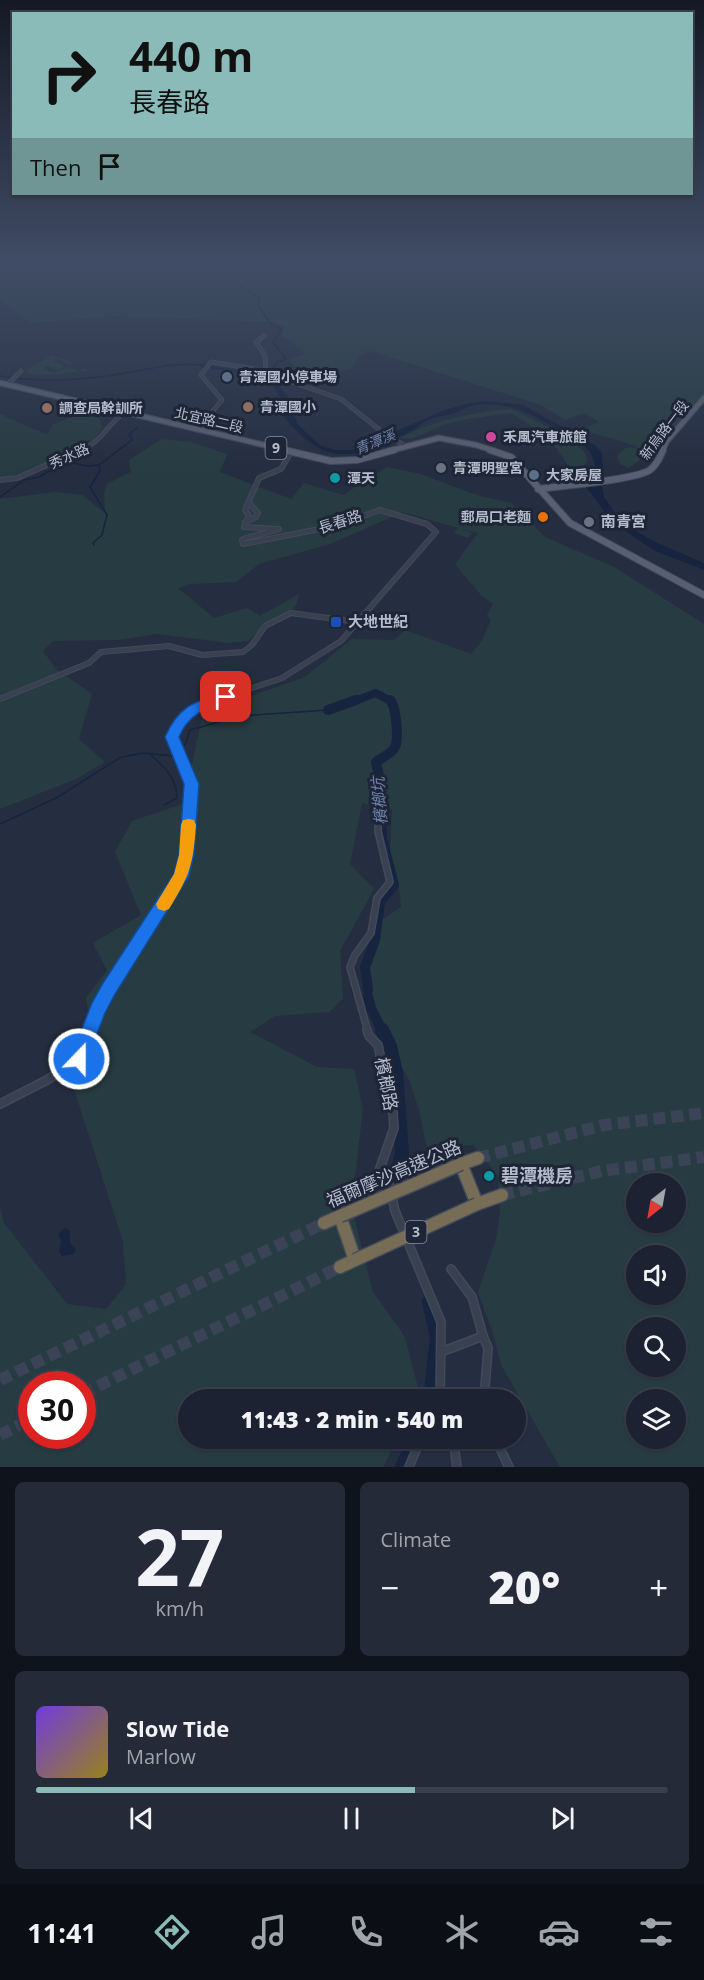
<!DOCTYPE html>
<meta charset="utf-8">
<style>
:root{--surface:#1c2231;--page:#252a39;--text:#f1f3f6;--muted:#a0a4ab;--line:#3a3f4d;--accent:#8bbbb9}
body{margin:0;font-family:"Open Sans","Noto Sans TC",sans-serif;background:var(--page);color:var(--text);height:100vh;display:flex;flex-direction:column;font-size:22px;white-space:nowrap}
*{box-sizing:border-box;margin:0}
p{font-size:20px;color:var(--muted)}
.icon{flex:none;width:33px;height:33px;fill:none;stroke:currentColor;stroke-width:2;stroke-linecap:round;stroke-linejoin:round}
.map{position:relative;height:1467px;overflow:hidden}
.sheet{display:flex;flex-direction:column;gap:15px;padding:15px;background:#0f131b;flex:1}
.sheet>*{flex:none}
.guide{position:absolute;left:12px;top:12px;width:681px;height:183px;border-radius:0px;box-shadow:0 2px 4px #0004,0 0 0 2px var(--line);background:#8bbbb9;color:#111;overflow:hidden}
.needle{width:39px;rotate:211deg}
.fabs{position:absolute;left:626px;top:1173px;display:grid;gap:12px}
.fabs a{display:grid;place-items:center;width:60px;height:60px;border-radius:50%;background:var(--surface);box-shadow:0 2px 4px #0004,0 0 0 2px var(--line);font-size:30px}
.speed{position:absolute;left:18px;top:1371px;display:flex;gap:12px;font-size:30px;font-weight:700;text-align:center}
.speed>*{display:grid;place-content:center;width:78px;height:78px;border-radius:50%;background:var(--surface);box-shadow:0 2px 4px #0004,0 0 0 2px var(--line);line-height:1}
.speed .limit{border:9px solid #d22;background:#fff;color:#111}
.pin{position:absolute;display:grid;place-items:center;width:51px;height:51px;color:#fff;margin:-26px;border-radius:12px;box-shadow:0 3px 9px #0006}
.me{position:absolute;width:66px;margin:-33px;rotate:22deg;stroke-linejoin:round;filter:drop-shadow(0 0 4px #0008)}
.turn{display:flex;align-items:center;gap:21px;height:126px;padding:0 18px;font-size:27px}
.turn .icon{width:78px;height:78px;stroke-width:2.5}
.turn b{display:block;font-size:42px;line-height:51px}
.then{display:flex;align-items:center;height:57px;padding:0 18px;background:#0003;gap:12px;font-size:22px}
.big{font-size:45px;font-weight:800;line-height:1.1}
.sheet .tile{flex:1;display:flex;flex-direction:column;justify-content:center;gap:9px;min-width:0;padding:0 21px;border-radius:9px;background:var(--page)}
.sheet .dial{align-items:center;gap:0}
.dial b{font-size:78px;line-height:1}
.song{display:flex;align-items:center;gap:18px}
.cover{width:72px;height:72px;border-radius:9px;background:linear-gradient(135deg,hsl(260 70% 55%),hsl(50 70% 35%))}
.played{height:6px;border-radius:3px;background:linear-gradient(90deg,var(--accent) 60%,var(--line) 60%)}
.keys{display:flex;justify-content:space-around;direction:ltr}
.heat{display:flex;justify-content:space-between;align-items:center;font-size:33px;direction:ltr}
.sheet .tiles{flex:1;display:grid;gap:15px;grid-template-columns:1fr 1fr}
.tile:last-child{grid-column:span 2}
.trip{position:absolute;left:178px;top:1389px;width:348px;height:60px;border-radius:30px;background:var(--surface);box-shadow:0 2px 4px #0004,0 0 0 2px var(--line);font-weight:800;line-height:60px;text-align:center}
.menu{display:flex;height:96px;justify-content:space-around;align-items:center;background:#0b0e14;color:var(--muted)}
.menu .icon{width:42px;height:42px}
.menu .current{color:var(--accent)}
.menu b{font-size:27px;color:var(--text)}
.map>svg:first-child{display:block}
.green{fill:#273c42;fill-rule:evenodd}
.water{fill:#17243f}
.lines{fill:none;stroke-linecap:round;stroke-linejoin:round}
.stream{stroke:#17243f;stroke-width:1.5}
.river-far2{stroke:#17243f;stroke-width:8}
.river-far1{stroke:#17243f;stroke-width:10}
.river{stroke:#17243f;stroke-width:14}
.motorway-tunnel{stroke:#3b4356;stroke-width:12;stroke-dasharray:12 6;stroke-linecap:butt}
.minor-far3-casing{stroke:#42495a;stroke-width:5}
.minor-far2-casing{stroke:#42495a;stroke-width:6}
.minor-far1-casing{stroke:#42495a;stroke-width:8}
.minor-casing{stroke:#42495a;stroke-width:10}
.primary-far1-casing{stroke:#42495a;stroke-width:7}
.primary-casing{stroke:#42495a;stroke-width:8}
.motorway-casing{stroke:#444b5b;stroke-width:15}
.minor-far3{stroke:#394050;stroke-width:3}
.minor-far2{stroke:#394050;stroke-width:4}
.minor-far1{stroke:#394050;stroke-width:5}
.minor{stroke:#394050;stroke-width:7}
.primary-far1{stroke:#575f70;stroke-width:4.5}
.primary{stroke:#575f70;stroke-width:6}
.motorway{stroke:#776d56;stroke-width:12}
.motorway-bridge-casing{stroke:#444b5b;stroke-width:15;stroke-linecap:butt}
.motorway-bridge{stroke:#776d56;stroke-width:12}
.route{fill:#1a73e8;stroke:#114b97;stroke-width:1.5}
.slow{fill:#f59e0b}
.service-dot{fill:#5c6f8a;stroke:#1e2536;stroke-width:2}
.education-dot{fill:#8d6e63;stroke:#1e2536;stroke-width:2}
.hotel-dot{fill:#d1479c;stroke:#1e2536;stroke-width:2}
.worship-dot{fill:#6b7280;stroke:#1e2536;stroke-width:2}
.culture-dot{fill:#0f9aa8;stroke:#1e2536;stroke-width:2}
.food-dot{fill:#e8710a;stroke:#1e2536;stroke-width:2}
.transit-dot{fill:#1a4fb4;stroke:#1e2536;stroke-width:2}
.labels{text-anchor:middle;stroke-width:6;stroke-linejoin:round;paint-order:stroke}
.far-poi-label{font-size:14px;font-weight:bold;fill:#b5bccb;stroke:#1e2536;text-anchor:start}
.far-street-label{font-size:14px;fill:#b5bccb;stroke:#1e2536}
.far-water-label{font-size:14px;font-style:italic;fill:#6e82ab;stroke:#1e2536}
.shield{fill:#1e2536;stroke:#888f9e;stroke-width:1.5}
.shield-label{font-size:14px;font-weight:bold;fill:#b5bccb}
.street-label{font-size:15px;fill:#b5bccb;stroke:#1e2536}
.poi-label{font-size:15px;font-weight:bold;fill:#b5bccb;stroke:#1e2536;text-anchor:start}
.water-label{font-size:16px;font-style:italic;fill:#6e82ab;stroke:#1e2536}
.near-street-label{font-size:18px;fill:#b5bccb;stroke:#1e2536}
.near-poi-label{font-size:18px;font-weight:bold;fill:#b5bccb;stroke:#1e2536;text-anchor:start}
</style>
<div class="map">
<svg width="704" height="1467" viewBox="0 0 704 1467">
<rect width="100%" height="100%" fill="#252e41"/>
<!-- green -->
<g class="green">
<path d="M 0,261 L 704,261 L 704,400 L 647,463 L 643,460 L 644,452 L 633,445 L 582,430 L 599,422 L 584,413 L 565,420 L 541,405 L 380,354 L 367,351 L 357,358 L 351,369 L 312,375 L 307,382 L 293,372 L 296,368 L 288,360 L 305,354 L 287,339 L 280,335 L 285,326 L 272,322 L 113,316 L 31,323 L 0,300 Z"/>
<path d="M 52,355 L 73,363 L 69,365 L 58,359 L 54,362 L 65,366 L 58,370 L 47,366 L 43,369 L 54,373 L 67,367 L 79,371 L 84,368 L 89,370 C 69,372 46,378 25,373 L 29,371 L 27,370 L 23,372 Z"/>
<path d="M 511,409 C 527,417 584,441 587,458 C 588,466 578,472 573,477 C 561,446 539,431 512,413 C 489,416 466,418 443,425 C 428,430 415,442 400,438 C 437,419 470,413 511,409 Z"/>
<path d="M 84,413 L 99,418 L 103,427 L 93,441 L 88,440 L 65,451 L 67,455 L 0,480 L 0,414 L 47,435 L 53,424 Z"/>
<path d="M 162,439 L 191,442 L 227,454 L 220,472 L 291,499 L 304,483 L 343,495 L 387,467 L 421,474 L 476,495 L 511,503 L 545,537 L 614,567 L 704,624 L 704,1467 L 560,1467 L 501,1365 L 493,1333 L 478,1292 L 496,1239 L 500,1213 L 498,1176 L 473,1145 L 427,1149 L 420,1114 L 410,1081 L 389,1046 L 362,982 L 380,921 L 401,907 L 400,894 L 390,854 L 392,810 L 362,803 L 350,864 L 374,889 L 340,951 L 343,999 L 329,1012 L 275,1016 L 250,1032 L 317,1067 L 354,1069 L 363,1109 L 356,1169 L 350,1201 L 373,1292 L 405,1337 L 419,1392 L 415,1400 L 189,1400 L 189,1438 L 397,1439 L 383,1467 L 0,1467 L 0,1207 L 4,1223 L 67,1304 L 106,1309 L 126,1285 L 123,1241 L 72,1083 L 94,1041 L 86,998 L 107,970 L 93,943 L 141,915 L 115,852 L 132,821 L 192,801 L 192,765 L 203,713 L 305,677 L 352,639 L 395,640 L 405,630 L 471,654 L 481,642 L 491,621 L 487,615 L 493,604 L 481,595 L 455,564 L 478,533 L 460,529 L 472,533 L 468,538 L 454,533 L 458,528 L 403,512 L 330,544 L 259,564 L 236,582 L 191,584 L 178,588 L 214,618 L 247,608 L 260,616 L 299,594 L 296,605 L 287,615 L 265,625 L 248,641 L 230,643 L 157,634 L 118,640 L 53,641 L 43,651 L 56,669 L 92,694 L 79,739 L 105,762 L 76,779 L 0,809 L 0,499 L 55,492 L 82,495 L 105,513 L 104,493 L 107,484 L 131,472 L 129,460 ZM 636,1184 L 675,1184 L 675,1222 L 636,1222 ZM 636,1256 L 675,1256 L 675,1294 L 636,1294 ZM 636,1328 L 675,1328 L 675,1366 L 636,1366 ZM 32,1384 L 82,1384 L 82,1436 L 32,1436 ZM 636,1400 L 675,1400 L 675,1438 L 636,1438 Z"/>
<path d="M 632,447 L 642,452 L 640,460 L 629,468 L 620,464 L 617,457 L 623,449 Z"/>
</g>
<!-- water -->
<g class="water">
<path d="M 202,364 L 271,376 L 287,396 L 298,425 L 321,446 L 335,450 L 352,450 L 445,410 L 469,403 L 486,401 L 523,405 L 596,446 L 602,453 L 603,472 L 597,475 L 597,479 L 602,487 L 604,497 L 619,518 L 631,528 L 653,541 L 704,563 L 704,570 L 655,551 L 612,522 L 581,480 L 595,470 C 597,453 579,440 565,433 C 533,417 515,401 476,405 C 468,406 462,410 455,413 C 446,416 437,416 428,420 C 423,422 418,427 413,430 C 356,460 326,470 282,414 L 285,409 L 279,407 L 281,400 L 268,378 L 201,367 Z"/>
<path d="M 65,1228 L 70,1231 L 70,1242 L 76,1250 L 74,1254 L 62,1256 L 59,1251 L 61,1242 L 58,1234 Z"/>
</g>
<g class="lines">
<!-- stream -->
<g class="stream">
<path d="M 232,261 L 241,274 L 248,276 L 248,282 L 241,287 L 259,298 L 258,306 L 271,324 L 282,329 L 273,342 L 286,359 L 278,362 L 270,372"/>
<path d="M 0,376 C 37,382 75,381 113,375 C 143,371 170,362 201,365"/>
<path d="M 0,497 L 24,480 L 39,477 L 56,467 L 74,463 L 87,466 L 99,465 L 132,440 L 129,434 L 137,428"/>
<path d="M 94,545 L 93,543 L 102,535 L 107,515 L 90,487 L 100,471 L 99,465"/>
<path d="M 180,749 L 185,745 L 190,730 L 240,716 L 328,710"/>
<path d="M 151,755 C 165,767 176,778 177,798 L 164,805"/>
<path d="M 0,824 L 58,797 L 121,757 L 144,753 L 173,756"/>
</g>
<!-- river-far2 -->
<path class="river-far2" d="M 352,702 L 376,693 L 392,702"/>
<!-- river-far1 -->
<g class="river-far1">
<path d="M 328,710 L 356,700"/>
<path d="M 368,990 L 365,967 L 375,940 L 380,902 L 394,885 L 382,839 L 380,781 L 376,762 C 382,757 392,754 395,747 C 399,739 396,705 390,700"/>
<path d="M 368,996 L 371,1008 L 383,1032"/>
</g>
<!-- river -->
<g class="river">
<path d="M 382,1030 L 390,1046 L 396,1072 L 402,1153 L 396,1176"/>
<path d="M 429,1302 L 437,1337 L 430,1400"/>
<path d="M 402,1467 L 415,1438"/>
</g>
<!-- motorway-tunnel -->
<g class="motorway-tunnel">
<path d="M 478,1158 L 604,1125 L 704,1113"/>
<path d="M 502,1195 L 602,1171 L 704,1157"/>
<path d="M 0,1380 L 324,1223"/>
<path d="M 82,1394 L 340,1267"/>
<path d="M 0,1435 L 32,1419"/>
</g>
<!-- minor-far3 casing -->
<g class="minor-far3-casing">
<g id="minor-far3">
<path d="M 264,336 L 256,342 L 265,356 L 266,373"/>
<path d="M 8,384 L 21,371"/>
<path d="M 198,429 L 222,400 L 201,375 L 211,362 L 254,369 L 341,399 L 386,435 L 406,446"/>
<path d="M 79,451 C 104,441 105,426 125,412"/>
</g>
</g>
<!-- minor-far2 casing -->
<g class="minor-far2-casing">
<g id="minor-far2">
<path d="M 0,480 L 17,478 L 82,450"/>
<path d="M 245,522 L 256,517 L 258,513 L 249,503"/>
<path d="M 0,699 L 89,663 L 101,652 L 169,646 L 202,655 L 243,652 L 252,645 L 265,626 L 291,613 L 358,622"/>
<path d="M 210,702 L 282,678 L 341,641 L 436,532 L 427,524 L 380,510 L 335,526 L 243,544 L 242,540 L 246,538 L 279,529 L 244,527 L 249,516 L 245,510 L 259,478 L 281,469 L 291,452"/>
</g>
</g>
<!-- minor-far1 casing -->
<g class="minor-far1-casing">
<g id="minor-far1">
<path d="M 89,1032 L 109,989 L 181,876 L 186,855 L 191,784 L 172,737 C 181,717 194,707 215,700"/>
<path d="M 368,1032 L 350,967 L 355,955 L 371,933 L 377,898 L 390,882 L 378,831 L 379,807"/>
</g>
</g>
<!-- minor casing -->
<g class="minor-casing">
<g id="minor">
<path d="M 367,1030 L 369,1036 L 378,1045 L 387,1089 L 392,1097 L 394,1128 L 379,1171 L 388,1180 L 395,1211 L 441,1322 L 440,1400"/>
<path d="M 0,1104 L 47,1080 L 79,1059 L 90,1030"/>
<path d="M 483,1336 L 488,1348 L 484,1400"/>
<path d="M 441,1352 L 483,1336 L 472,1297 L 451,1269"/>
<path d="M 453,1438 L 457,1467"/>
<path d="M 495,1438 L 509,1467"/>
<path d="M 409,1467 L 421,1438"/>
</g>
</g>
<!-- primary-far1 casing -->
<g class="primary-far1-casing">
<g id="primary-far1">
<path d="M 0,383 L 290,451"/>
<path d="M 389,451 L 439,438 L 476,445 L 495,451"/>
<path d="M 662,451 L 667,441 L 704,398"/>
</g>
</g>
<!-- primary casing -->
<g class="primary-casing">
<g id="primary">
<path d="M 284,450 L 331,461 L 357,460 L 394,450"/>
<path d="M 490,450 L 511,457 L 570,523 L 704,595"/>
<path d="M 538,489 C 560,486 635,480 650,470 C 657,465 660,457 663,450"/>
</g>
</g>
<!-- motorway casing -->
<g class="motorway-casing">
<g id="motorway">
<path d="M 478,1158 L 461,1164 L 477,1204 L 502,1195"/>
<path d="M 324,1223 L 340,1216 L 355,1260 L 340,1267"/>
</g>
</g>
<!-- minor-far3 -->
<use href="#minor-far3" class="minor-far3"/>
<!-- minor-far2 -->
<use href="#minor-far2" class="minor-far2"/>
<!-- minor-far1 -->
<use href="#minor-far1" class="minor-far1"/>
<!-- minor -->
<use href="#minor" class="minor"/>
<!-- primary-far1 -->
<use href="#primary-far1" class="primary-far1"/>
<!-- primary -->
<use href="#primary" class="primary"/>
<!-- motorway -->
<use href="#motorway" class="motorway"/>
<!-- motorway-bridge casing -->
<g class="motorway-bridge-casing">
<g id="motorway-bridge">
<path d="M 340,1216 L 461,1164"/>
<path d="M 355,1260 L 477,1204"/>
</g>
</g>
<!-- motorway-bridge -->
<use href="#motorway-bridge" class="motorway-bridge"/>
</g>
<!-- sky -->
<linearGradient id="sky" x2="0" y2="1"><stop stop-color="#141924"/><stop offset="0.56" stop-color="#404c65"/><stop offset="1" stop-color="#404c65" stop-opacity="0"/></linearGradient>
<rect width="704" height="467" fill="url(#sky)"/>
<!-- route -->
<path class="route" d="M 226,692 L 231,694 L 232,697 L 231,700 C 207,708 189,713 179,737 L 199,784 L 194,855 L 189,876 L 115,994 L 105,1013 L 85,1065 L 79,1068 L 72,1065 L 70,1059 L 92,1003 L 103,983 L 174,874 L 179,855 L 184,784 L 165,737 C 179,705 194,702 226,692 Z"/>
<!-- slow -->
<path class="slow" d="M 189,819 L 194,820 L 196,825 C 193,865 190,875 169,909 L 164,911 L 158,909 L 156,904 L 174,874 L 179,855 L 181,825 L 183,820 Z"/>
<!-- markers -->
<g class="service-dot">
<circle cx="227" cy="377" r="6"/>
<circle cx="534" cy="475" r="6"/>
</g>
<g class="education-dot">
<circle cx="248" cy="407" r="6"/>
<circle cx="47" cy="408" r="6"/>
</g>
<circle class="hotel-dot" cx="491" cy="437" r="6"/>
<g class="worship-dot">
<circle cx="441" cy="468" r="6"/>
<circle cx="589" cy="522" r="6"/>
</g>
<g class="culture-dot">
<circle cx="335" cy="478" r="6"/>
<circle cx="489" cy="1176" r="6"/>
</g>
<circle class="food-dot" cx="543" cy="517" r="6"/>
<rect class="transit-dot" x="330" y="616" width="12" height="12" rx="3"/>
<g class="labels">
<!-- far-poi labels -->
<g class="far-poi-label">
<text x="239" y="382">青潭國小停車場</text>
<text x="260" y="412">青潭國小</text>
<text x="59" y="413">調查局幹訓所</text>
<text x="503" y="442">禾風汽車旅館</text>
<text x="453" y="473">青潭明聖宮</text>
<text x="546" y="480">大家房屋</text>
<text x="347" y="483">潭天</text>
<text x="531" y="522" text-anchor="end">郵局口老麵</text>
</g>
<!-- far-street labels -->
<g class="far-street-label">
<text transform="translate(209 420) rotate(13)" y="5">北宜路二段</text>
<text transform="translate(664 430) rotate(-53)" y="5">新烏路一段</text>
<text transform="translate(69 456) rotate(-24)" y="5">秀水路</text>
</g>
<!-- far-water labels -->
<g class="far-water-label">
<text transform="translate(375 442) rotate(-23)" y="5">青潭溪</text>
</g>
<!-- shield labels -->
<g class="shield">
<rect x="265.5" y="437" width="21" height="22" rx="4.5"/>
<rect x="405.5" y="1221" width="21" height="22" rx="4.5"/>
</g>
<g class="shield-label">
<text x="276" y="453">9</text>
<text x="416" y="1237">3</text>
</g>
<!-- street labels -->
<g class="street-label">
<text transform="translate(340 522) rotate(-18)" y="5">長春路</text>
</g>
<!-- poi labels -->
<g class="poi-label">
<text x="601" y="527">南青宮</text>
<text x="348" y="627">大地世紀</text>
</g>
<!-- water labels -->
<g class="water-label">
<text transform="translate(379 801) rotate(-94)" y="6">檳榔坑</text>
</g>
<!-- near-street labels -->
<g class="near-street-label">
<text transform="translate(386 1084) rotate(79)" y="6">檳榔路</text>
<text transform="translate(394 1174) rotate(-23)" y="6">福爾摩沙高速公路</text>
</g>
<!-- near-poi labels -->
<g class="near-poi-label">
<text x="501" y="1182">碧潭機房</text>
</g>
</g>
</svg>
<div class="fabs">
<a><svg class="needle" viewBox="-14 -14 28 28"><path d="M0-13l5 13h-10z" fill="#e53935"/><path d="M0 13l5-13h-10z" fill="#a0a4ab"/></svg></a>
<a><svg class="icon" aria-label="sound" viewBox="0 0 24 24"><path d="M4 9h4l5-4v14l-5-4H4zM17 9q2 3 0 6"/></svg></a>
<a><svg class="icon" aria-label="search" viewBox="0 0 24 24"><circle cx="10" cy="10" r="6"/><path d="M15 15l6 6"/></svg></a>
<a><svg class="icon" aria-label="layers" viewBox="0 0 24 24"><path d="M12 4l9 5-9 5-9-5zM3 14l9 5 9-5"/></svg></a>
</div>
<div class="speed"><div class="limit">30</div></div>
<div class="pin" style="left:226px;top:697px;background:#d93025"><svg class="icon" aria-label="arrive" viewBox="0 0 24 24"><path d="M6 21V4h12l-3 4 3 4H6"/></svg></div>
<svg class="me" style="left:79px;top:1059px" viewBox="-20 -20 40 40"><circle r="17" fill="#1a73e8" stroke="#fff" stroke-width="3"/><path d="M0-11L8 9 0 5-8 9z" fill="#fff"/></svg>
<div class="trip">11:43 · 2 min · 540 m</div>
<div class="guide">
<div class="turn"><svg class="icon" aria-label="right" viewBox="0 0 24 24"><path d="M7 20v-9h11M14 6l5 5-5 5"/></svg><div><b>440 m</b>長春路</div></div>
<div class="then">Then<svg class="icon" aria-label="arrive" viewBox="0 0 24 24"><path d="M6 21V4h12l-3 4 3 4H6"/></svg></div>
</div>
</div>
<section class="sheet">
<div class="tiles">
<div class="tile dial"><b>27</b><p>km/h</p></div>
<div class="tile"><p>Climate</p>
<div class="heat"><a>−</a><b class="big">20°</b><a>+</a></div>
</div>
<div class="tile">
<div class="song"><i class="cover"></i><div><b>Slow Tide</b><p>Marlow</p></div></div>
<div class="played"></div>
<div class="keys"><svg class="icon" aria-label="previous" viewBox="0 0 24 24"><path d="M18 5L8 12l10 7zM5 5v14"/></svg><svg class="icon" aria-label="pause" viewBox="0 0 24 24"><path d="M8 5v14M16 5v14"/></svg><svg class="icon" aria-label="next" viewBox="0 0 24 24"><path d="M6 5l10 7-10 7zM19 5v14"/></svg></div>
</div>
</div>
</section>
<nav class="menu">
<b>11:41</b>
<svg class="icon current" aria-label="directions" viewBox="0 0 24 24"><path d="M12 3l9 9-9 9-9-9zM9 14v-3h6M13 9l2 2-2 2"/></svg>
<svg class="icon" aria-label="music" viewBox="0 0 24 24"><path d="M9 18V5l10-2v13"/><circle cx="6" cy="18" r="3"/><circle cx="16" cy="16" r="3"/></svg>
<svg class="icon" aria-label="phone" viewBox="0 0 24 24"><path d="M5 4h4l2 5-3 2q2 4 5 5l2-3 5 2v4C11 20 4 13 5 4z"/></svg>
<svg class="icon" aria-label="climate" viewBox="0 0 24 24"><path d="M12 3v18M4 7l16 10M4 17L20 7"/></svg>
<svg class="icon" aria-label="car" viewBox="0 0 24 24"><path d="M5 17H2v-5l4-1 3-4h7l3 4 3 1v5h-3M9 17h6M6 11h13"/><circle cx="7" cy="17" r="2"/><circle cx="17" cy="17" r="2"/></svg>
<svg class="icon" aria-label="filters" viewBox="0 0 24 24"><path d="M4 7h16M4 17h16"/><circle cx="9" cy="7" r="2"/><circle cx="15" cy="17" r="2"/></svg>
</nav>
